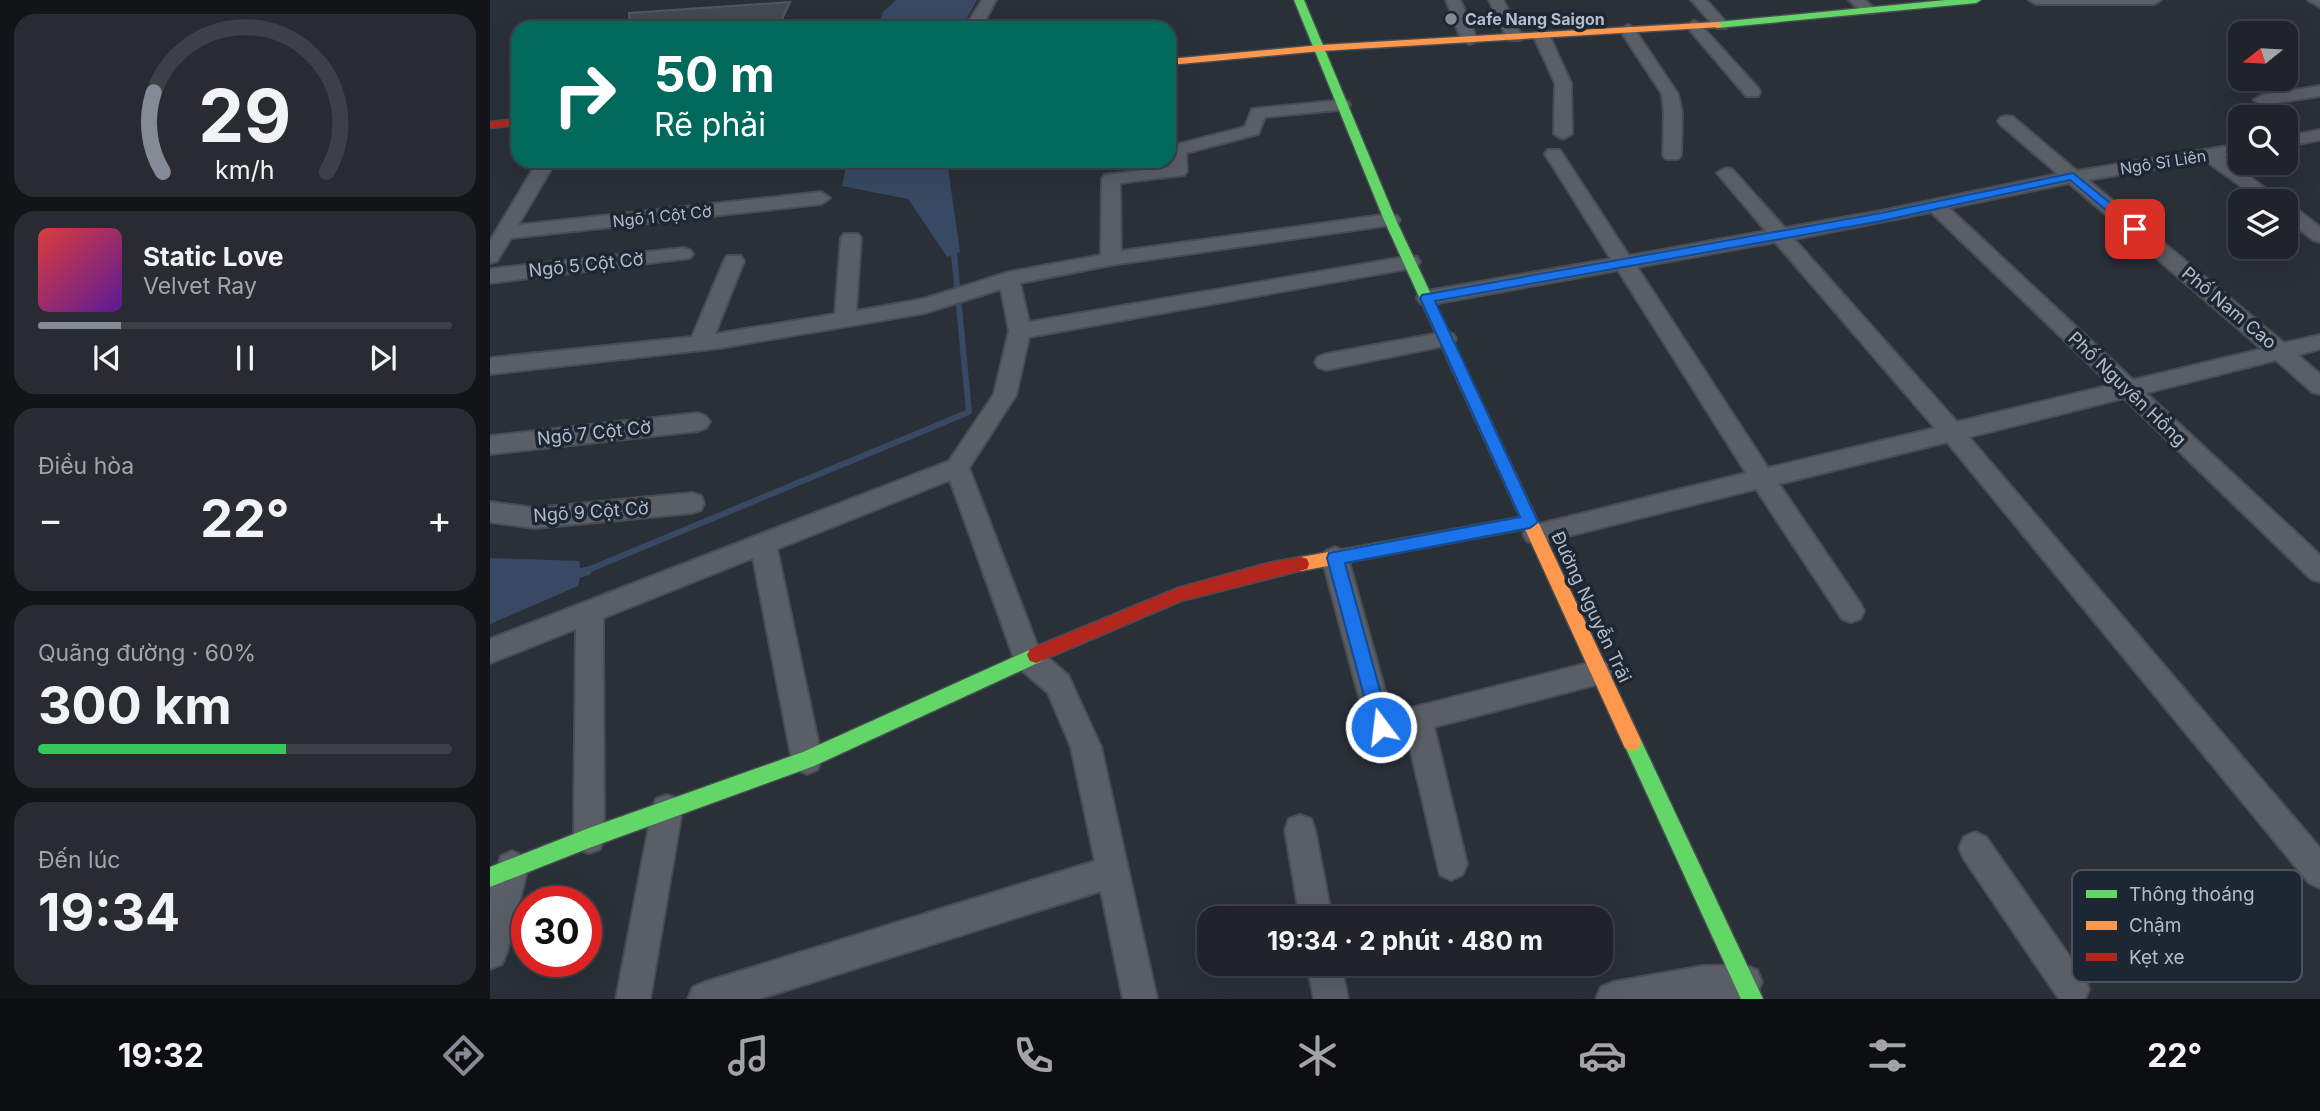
<!DOCTYPE html>
<html lang="vi">
<meta charset="utf-8">
<style>
:root{--surface:#20242a;--page:#282c32;--text:#f1f3f6;--muted:#a2a4a8;--line:#3d4147;--accent:#848b96}
body{margin:0;font-family:Inter,sans-serif;background:var(--page);color:var(--text);height:100vh;display:flex;flex-direction:column;font-size:26px;white-space:nowrap}
*{box-sizing:border-box;margin:0}
p{font-size:23px;color:var(--muted)}
.icon{flex:none;width:38px;height:38px;fill:none;stroke:currentColor;stroke-width:2;stroke-linecap:round;stroke-linejoin:round}
.map{position:relative;flex:1;overflow:hidden}
.sheet{display:flex;flex-direction:column;gap:14px;padding:14px;background:#121417;width:490px}
.sheet>*{flex:none}
.top-card{position:absolute;left:21px;top:21px;width:665px;height:147px;border-radius:21px;box-shadow:0 7px 28px #0002,0 0 0 2px var(--line);background:#00695c;color:#fff;overflow:hidden}
.needle{width:46px;rotate:252deg}
.fabs{position:absolute;left:1738px;top:21px;display:grid;gap:14px}
.fabs a{display:grid;place-items:center;width:70px;height:70px;border-radius:14px;background:var(--surface);box-shadow:0 7px 28px #0002,0 0 0 2px var(--line);font-size:35px}
.speed{position:absolute;left:21px;top:886px;display:flex;gap:14px;font-size:35px;font-weight:700;text-align:center}
.speed>*{display:grid;place-content:center;width:91px;height:91px;border-radius:50%;background:var(--surface);box-shadow:0 7px 28px #0002,0 0 0 2px var(--line);line-height:1}
.speed .limit{border:10px solid #d22;background:#fff;color:#111}
.pin{position:absolute;display:grid;place-items:center;width:60px;height:60px;color:#fff;margin:-30px;border-radius:14px;box-shadow:0 4px 10px #0006}
.me{position:absolute;width:77px;margin:-38px;rotate:345deg;stroke-linejoin:round;filter:drop-shadow(0 0 5px #0008)}
.turn{display:flex;align-items:center;gap:24px;height:147px;padding:0 28px;font-size:32px}
.turn .icon{width:91px;height:91px;stroke-width:2.5}
.turn b{display:block;font-size:49px;line-height:60px}
.big{font-size:52px;font-weight:700;line-height:1.1}
.sheet .card{flex:1;display:flex;flex-direction:column;justify-content:center;gap:10px;min-width:0;padding:0 24px;border-radius:21px;background:var(--page)}
.sheet .dial{align-items:center;gap:0}
.dial svg{height:182px;overflow:visible;fill:none;stroke:var(--line);stroke-width:7;stroke-linecap:round;text-anchor:middle}
.dial text{fill:var(--text);stroke:none}
.song{display:flex;align-items:center;gap:21px}
.cover{width:84px;height:84px;border-radius:10px;background:linear-gradient(135deg,hsl(0 70% 55%),hsl(270 70% 35%))}
.played{height:7px;border-radius:4px;background:linear-gradient(90deg,var(--accent) 20%,var(--line) 20%)}
.keys{display:flex;justify-content:space-around;direction:ltr}
.heat{display:flex;justify-content:space-between;align-items:center;font-size:38px;direction:ltr}
.charge{height:10px;border-radius:5px;background:linear-gradient(90deg,#34c759 60%,var(--line) 0)}
.trip{position:absolute;left:707px;top:906px;width:416px;height:70px;border-radius:21px;background:var(--surface);box-shadow:0 7px 28px #0002,0 0 0 2px var(--line);font-weight:700;line-height:70px;text-align:center}
.dock{display:flex;height:112px;justify-content:space-around;align-items:center;background:#0d0e11;color:var(--muted)}
.dock .icon{width:49px;height:49px}
.dock .current{color:var(--accent)}
.dock b{font-size:32px;color:var(--text)}
main{display:flex;flex:1;min-height:0}
.map>svg:first-child{display:block}
.water{fill:#384963}
.lines{fill:none;stroke-linecap:round;stroke-linejoin:round}
.stream-far1{stroke:#384963;stroke-width:6}
.stream{stroke:#384963;stroke-width:9}
.building{fill:#444950;stroke:#52575f;stroke-width:2}
.street-casing{stroke:#484c53;stroke-width:4}
.fast-casing{stroke:#484c53;stroke-width:3}
.slow-casing{stroke:#484c53;stroke-width:3}
.jam-casing{stroke:#484c53;stroke-width:3}
.street{fill:#5a5e66;fill-rule:evenodd}
.fast{fill:#63d668;fill-rule:evenodd}
.slow{fill:#ff974d;fill-rule:evenodd}
.jam{fill:#b3261e;fill-rule:evenodd}
.route{fill:#1a73e8;stroke:#114b97;stroke-width:2}
.poi-dot{fill:#848b96;stroke:#1d2633;stroke-width:2.5}
.labels{text-anchor:middle;stroke-width:7;stroke-linejoin:round;paint-order:stroke}
.far-poi-label{font-size:16px;font-weight:bold;fill:#b4bcc9;stroke:#1d2633;text-anchor:start}
.far-street-label{font-size:16px;fill:#b4bcc9;stroke:#1d2633}
.street-label{font-size:18px;fill:#b4bcc9;stroke:#1d2633}
.key{fill:#1d2633;stroke:#4a5360;stroke-width:2}
.key-label{font-size:19px;fill:#b4bcc9}
</style>
<main>
<section class="sheet">
<div class="card dial"><svg viewBox="0 0 100 80">
<path d="M14 69A42 42 0 1 1 86 69"/>
<path d="M14 69A42 42 0 0 1 10 34" stroke="#848b96"/>
<text x="50" y="56" font-size="32" font-weight="700">29</text>
<text x="50" y="72" font-size="11">km/h</text>
</svg></div>
<div class="card">
<div class="song"><i class="cover"></i><div><b>Static Love</b><p>Velvet Ray</p></div></div>
<div class="played"></div>
<div class="keys"><svg class="icon" aria-label="previous" viewBox="0 0 24 24"><path d="M18 5L8 12l10 7zM5 5v14"/></svg><svg class="icon" aria-label="pause" viewBox="0 0 24 24"><path d="M8 5v14M16 5v14"/></svg><svg class="icon" aria-label="next" viewBox="0 0 24 24"><path d="M6 5l10 7-10 7zM19 5v14"/></svg></div>
</div>
<div class="card"><p>Điều hòa</p>
<div class="heat"><a>−</a><b class="big">22°</b><a>+</a></div>
</div>
<div class="card"><p>Quãng đường · 60%</p><b class="big">300 km</b><div class="charge"></div></div>
<div class="card"><p>Đến lúc</p><b class="big">19:34</b></div>
</section>
<div class="map">
<svg width="1830" height="999" viewBox="0 0 1830 999">
<rect width="100%" height="100%" fill="#2a3038"/>
<!-- water -->
<g class="water">
<path d="M 406,0 L 487,0 L 472,28 L 387,28 L 393,12 Z"/>
<path d="M 357,161 L 457,161 L 470,252 L 457,257 L 418,199 L 352,186 Z"/>
<path d="M 0,558 L 89,561 L 91,573 L 88,586 L 0,624 Z"/>
</g>
<g class="lines">
<!-- stream-far1 -->
<path class="stream-far1" d="M 93,572 L 479,412 L 464,254"/>
<!-- stream -->
<path class="stream" d="M 91,573 L 97,571"/>
</g>
<!-- building -->
<path class="building" d="M 300,2 L 288,28 L 271,28 L 271,23 L 199,28 L 140,28 L 139,13 Z"/>
<g class="lines">
<!-- street casing -->
<g class="street-casing">
<g id="street">
<path d="M 492,0 L 506,0 L 491,28 L 475,28 Z"/>
<path d="M 956,0 L 970,0 L 987,39 L 985,42 L 979,44 L 971,39 Z"/>
<path d="M 999,0 L 1013,0 L 1032,37 L 1030,40 L 1018,40 Z"/>
<path d="M 1201,0 L 1216,0 L 1236,22 L 1239,25 L 1236,28 L 1226,28 Z"/>
<path d="M 1359,0 L 1375,0 L 1386,10 L 1383,13 L 1373,13 Z"/>
<path d="M 1539,0 L 1671,0 L 1664,4 L 1546,4 Z"/>
<path d="M 1818,0 L 1830,0 L 1830,7 Z"/>
<path d="M 1204,21 L 1209,23 L 1268,88 L 1270,92 L 1268,96 L 1256,96 L 1199,29 L 1196,26 Z"/>
<path d="M 1138,25 L 1143,27 L 1188,94 L 1192,113 L 1191,155 L 1188,159 L 1176,159 L 1173,155 L 1174,113 L 1172,94 L 1130,30 Z"/>
<path d="M 1051,30 L 1059,35 L 1081,83 L 1082,134 L 1073,139 L 1064,134 L 1065,83 L 1043,35 Z"/>
<path d="M 1830,86 L 1830,96 L 1772,105 L 1764,100 L 1772,95 Z"/>
<path d="M 852,100 L 858,101 L 860,105 L 858,109 L 775,117 L 768,134 L 696,153 L 697,171 L 694,175 L 630,183 L 631,251 L 900,214 L 907,216 L 910,220 L 907,224 L 621,265 L 530,283 L 539,322 L 920,256 L 927,257 L 930,262 L 927,267 L 539,337 L 526,395 L 479,468 L 549,650 L 578,675 L 611,747 L 667,999 L 633,999 L 611,891 L 269,999 L 198,999 L 203,987 L 215,982 L 605,861 L 581,747 L 558,693 L 528,667 L 524,658 L 460,480 L 287,549 L 332,760 L 327,770 L 317,774 L 307,770 L 302,760 L 263,558 L 113,618 L 114,838 L 110,849 L 99,853 L 88,849 L 84,838 L 86,629 L 0,663 L 0,639 L 459,461 L 504,394 L 519,331 L 511,289 L 435,313 L 230,348 L 0,374 L 0,358 L 202,337 L 234,261 L 237,256 L 251,256 L 254,261 L 225,334 L 345,314 L 351,238 L 354,234 L 368,234 L 371,238 L 366,311 L 433,299 L 519,272 L 611,255 L 612,179 L 615,175 L 679,167 L 681,146 L 755,127 L 762,109 Z"/>
<path d="M 1517,116 L 1523,117 L 1587,171 L 1750,144 L 1750,154 L 1734,157 L 1792,201 L 1771,201 L 1715,160 L 1598,180 L 1794,343 L 1830,335 L 1830,349 L 1808,355 L 1830,374 L 1830,394 L 1822,392 L 1786,360 L 1656,393 L 1830,555 L 1830,582 L 1821,579 L 1634,398 L 1479,437 L 1830,848 L 1830,888 L 1819,883 L 1457,442 L 1289,484 L 1370,603 L 1374,611 L 1370,619 L 1361,622 L 1352,619 L 1266,489 L 1046,544 L 1037,541 L 1033,534 L 1037,527 L 1256,473 L 1128,270 L 937,305 L 930,303 L 927,298 L 930,293 L 937,291 L 1121,259 L 1055,154 L 1058,150 L 1070,150 L 1139,256 L 1276,231 L 1227,173 L 1236,168 L 1242,169 L 1295,228 L 1391,211 L 1568,174 L 1511,125 L 1508,121 L 1511,117 ZM 1579,183 L 1772,349 L 1643,380 L 1459,208 ZM 1441,212 L 1621,385 L 1467,422 L 1304,239 ZM 1285,242 L 1445,428 L 1278,468 L 1147,267 Z"/>
<path d="M 1830,130 L 1830,140 L 1796,146 L 1796,136 Z"/>
<path d="M 48,161 L 66,161 L 28,225 L 331,192 L 340,198 L 331,204 L 21,238 L 7,261 L 0,263 L 0,241 Z"/>
<path d="M 1796,204 L 1803,206 L 1830,227 L 1830,242 L 1823,240 L 1796,219 Z"/>
<path d="M 193,248 L 200,250 L 203,254 L 200,258 L 0,283 L 0,269 Z"/>
<path d="M 955,332 L 963,334 L 966,339 L 963,344 L 836,370 L 828,367 L 825,362 L 828,357 L 836,354 Z"/>
<path d="M 208,413 L 216,416 L 220,422 L 216,428 L 208,431 L 0,454 L 0,436 Z"/>
<path d="M 202,493 L 211,496 L 214,503 L 211,510 L 202,513 L 45,528 L 0,522 L 0,502 L 45,508 Z"/>
<path d="M 845,547 L 854,551 L 858,558 L 905,727 L 901,736 L 891,740 L 881,736 L 877,727 L 832,558 L 836,551 Z"/>
<path d="M 1110,660 L 1120,663 L 1124,672 L 1120,681 L 944,727 L 977,864 L 972,875 L 961,880 L 950,875 L 913,718 L 917,709 Z"/>
<path d="M 177,795 L 188,799 L 192,810 L 160,999 L 126,999 L 162,810 L 166,799 Z"/>
<path d="M 810,815 L 821,819 L 825,830 L 842,919 L 810,919 L 795,830 L 799,819 Z"/>
<path d="M 1485,832 L 1496,837 L 1594,977 L 1599,989 L 1595,999 L 1569,999 L 1474,859 L 1469,848 L 1474,837 Z"/>
<path d="M 22,851 L 33,856 L 38,867 L 17,952 L 12,964 L 0,969 L 0,890 L 11,856 Z"/>
<path d="M 817,964 L 851,964 L 858,999 L 824,999 Z"/>
<path d="M 1255,965 L 1267,970 L 1272,982 L 1267,994 L 1255,999 L 1106,999 L 1111,987 L 1123,982 L 1213,966 Z"/>
</g>
</g>
<!-- fast casing -->
<g class="fast-casing">
<g id="fast">
<path d="M 804,0 L 814,0 L 906,220 L 971,358 L 969,361 L 964,363 L 957,358 L 894,220 Z"/>
<path d="M 1456,0 L 1491,0 L 1486,3 L 1227,28 L 1222,25 L 1227,22 Z"/>
<path d="M 546,647 L 552,649 L 555,655 L 552,661 L 324,766 L 99,848 L 0,887 L 0,867 L 99,828 L 313,752 Z"/>
<path d="M 1142,733 L 1149,736 L 1273,999 L 1251,999 L 1133,742 L 1135,736 Z"/>
</g>
</g>
<!-- slow casing -->
<g class="slow-casing">
<g id="slow">
<path d="M 1227,22 L 1232,25 L 1231,27 L 831,51 L 679,65 L 679,59 L 831,45 Z"/>
<path d="M 964,353 L 971,358 L 1149,736 L 1151,742 L 1149,748 L 1142,751 L 1135,748 L 1035,529 L 811,571 L 805,569 L 803,564 L 805,559 L 811,557 L 1030,517 L 957,358 Z"/>
</g>
</g>
<!-- jam casing -->
<g class="jam-casing">
<g id="jam">
<path d="M 28,119 L 28,125 L 0,128 L 0,122 Z"/>
<path d="M 811,557 L 817,559 L 819,564 L 817,569 L 691,601 L 546,663 L 540,661 L 537,655 L 540,649 L 688,588 L 778,563 Z"/>
</g>
</g>
<!-- street -->
<use href="#street" class="street"/>
<!-- fast -->
<use href="#fast" class="fast"/>
<!-- slow -->
<use href="#slow" class="slow"/>
<!-- jam -->
<use href="#jam" class="jam"/>
</g>
<!-- route -->
<path class="route" d="M 1583,173 L 1649,226 L 1649,231 L 1641,231 L 1580,180 L 1391,221 L 945,301 L 1048,522 L 1040,528 L 855,563 L 900,727 L 897,733 L 891,736 L 884,733 L 837,558 L 839,553 L 1030,517 L 930,298 L 932,295 L 1391,213 Z"/>
<!-- markers -->
<circle class="poi-dot" cx="961" cy="19" r="7"/>
<g class="labels">
<!-- far-poi labels -->
<g class="far-poi-label">
<text x="975" y="25">Cafe Nang Saigon</text>
</g>
<!-- far-street labels -->
<g class="far-street-label">
<text transform="translate(1673 162) rotate(-9)" y="6">Ngô Sĩ Liên</text>
<text transform="translate(172 216) rotate(-6)" y="6">Ngõ 1 Cột Cờ</text>
</g>
<!-- street labels -->
<g class="street-label">
<text transform="translate(96 265) rotate(-6)" y="6">Ngõ 5 Cột Cờ</text>
<text transform="translate(1739 308) rotate(40)" y="6">Phố Nam Cao</text>
<text transform="translate(1637 389) rotate(44)" y="6">Phố Nguyên Hồng</text>
<text transform="translate(104 433) rotate(-6)" y="6">Ngõ 7 Cột Cờ</text>
<text transform="translate(101 512) rotate(-4)" y="6">Ngõ 9 Cột Cờ</text>
<text transform="translate(1101 607) rotate(65)" y="6">Đường Nguyễn Trãi</text>
</g>
</g>
<!-- legend -->
<rect x="1582" y="870" width="230" height="112" rx="10" class="key"/>
<rect x="1596" y="890" width="31" height="8" fill="#63d668"/>
<rect x="1596" y="921" width="31" height="9" fill="#ff974d"/>
<rect x="1596" y="953" width="31" height="8" fill="#b3261e"/>
<g class="key-label">
<text x="1639" y="901">Thông thoáng</text>
<text x="1639" y="932">Chậm</text>
<text x="1639" y="964">Kẹt xe</text>
</g>
</svg>
<div class="fabs">
<a><svg class="needle" viewBox="-14 -14 28 28"><path d="M0-13l5 13h-10z" fill="#e53935"/><path d="M0 13l5-13h-10z" fill="#a2a4a8"/></svg></a>
<a><svg class="icon" aria-label="search" viewBox="0 0 24 24"><circle cx="10" cy="10" r="6"/><path d="M15 15l6 6"/></svg></a>
<a><svg class="icon" aria-label="layers" viewBox="0 0 24 24"><path d="M12 4l9 5-9 5-9-5zM3 14l9 5 9-5"/></svg></a>
</div>
<div class="speed"><div class="limit">30</div></div>
<div class="pin" style="left:1645px;top:229px;background:#d93025"><svg class="icon" aria-label="arrive" viewBox="0 0 24 24"><path d="M6 21V4h12l-3 4 3 4H6"/></svg></div>
<svg class="me" style="left:891px;top:727px" viewBox="-20 -20 40 40"><circle r="17" fill="#1a73e8" stroke="#fff" stroke-width="3"/><path d="M0-11L8 9 0 5-8 9z" fill="#fff"/></svg>
<div class="trip">19:34 · 2 phút · 480 m</div>
<div class="top-card">
<div class="turn"><svg class="icon" aria-label="right" viewBox="0 0 24 24"><path d="M7 20v-9h11M14 6l5 5-5 5"/></svg><div><b>50 m</b>Rẽ phải</div></div>
</div>
</div>
</main>
<nav class="dock">
<b>19:32</b>
<svg class="icon current" aria-label="directions" viewBox="0 0 24 24"><path d="M12 3l9 9-9 9-9-9zM9 14v-3h6M13 9l2 2-2 2"/></svg>
<svg class="icon" aria-label="music" viewBox="0 0 24 24"><path d="M9 18V5l10-2v13"/><circle cx="6" cy="18" r="3"/><circle cx="16" cy="16" r="3"/></svg>
<svg class="icon" aria-label="phone" viewBox="0 0 24 24"><path d="M5 4h4l2 5-3 2q2 4 5 5l2-3 5 2v4C11 20 4 13 5 4z"/></svg>
<svg class="icon" aria-label="climate" viewBox="0 0 24 24"><path d="M12 3v18M4 7l16 10M4 17L20 7"/></svg>
<svg class="icon" aria-label="car" viewBox="0 0 24 24"><path d="M5 17H2v-5l4-1 3-4h7l3 4 3 1v5h-3M9 17h6M6 11h13"/><circle cx="7" cy="17" r="2"/><circle cx="17" cy="17" r="2"/></svg>
<svg class="icon" aria-label="filters" viewBox="0 0 24 24"><path d="M4 7h16M4 17h16"/><circle cx="9" cy="7" r="2"/><circle cx="15" cy="17" r="2"/></svg>
<b>22°</b>
</nav>
